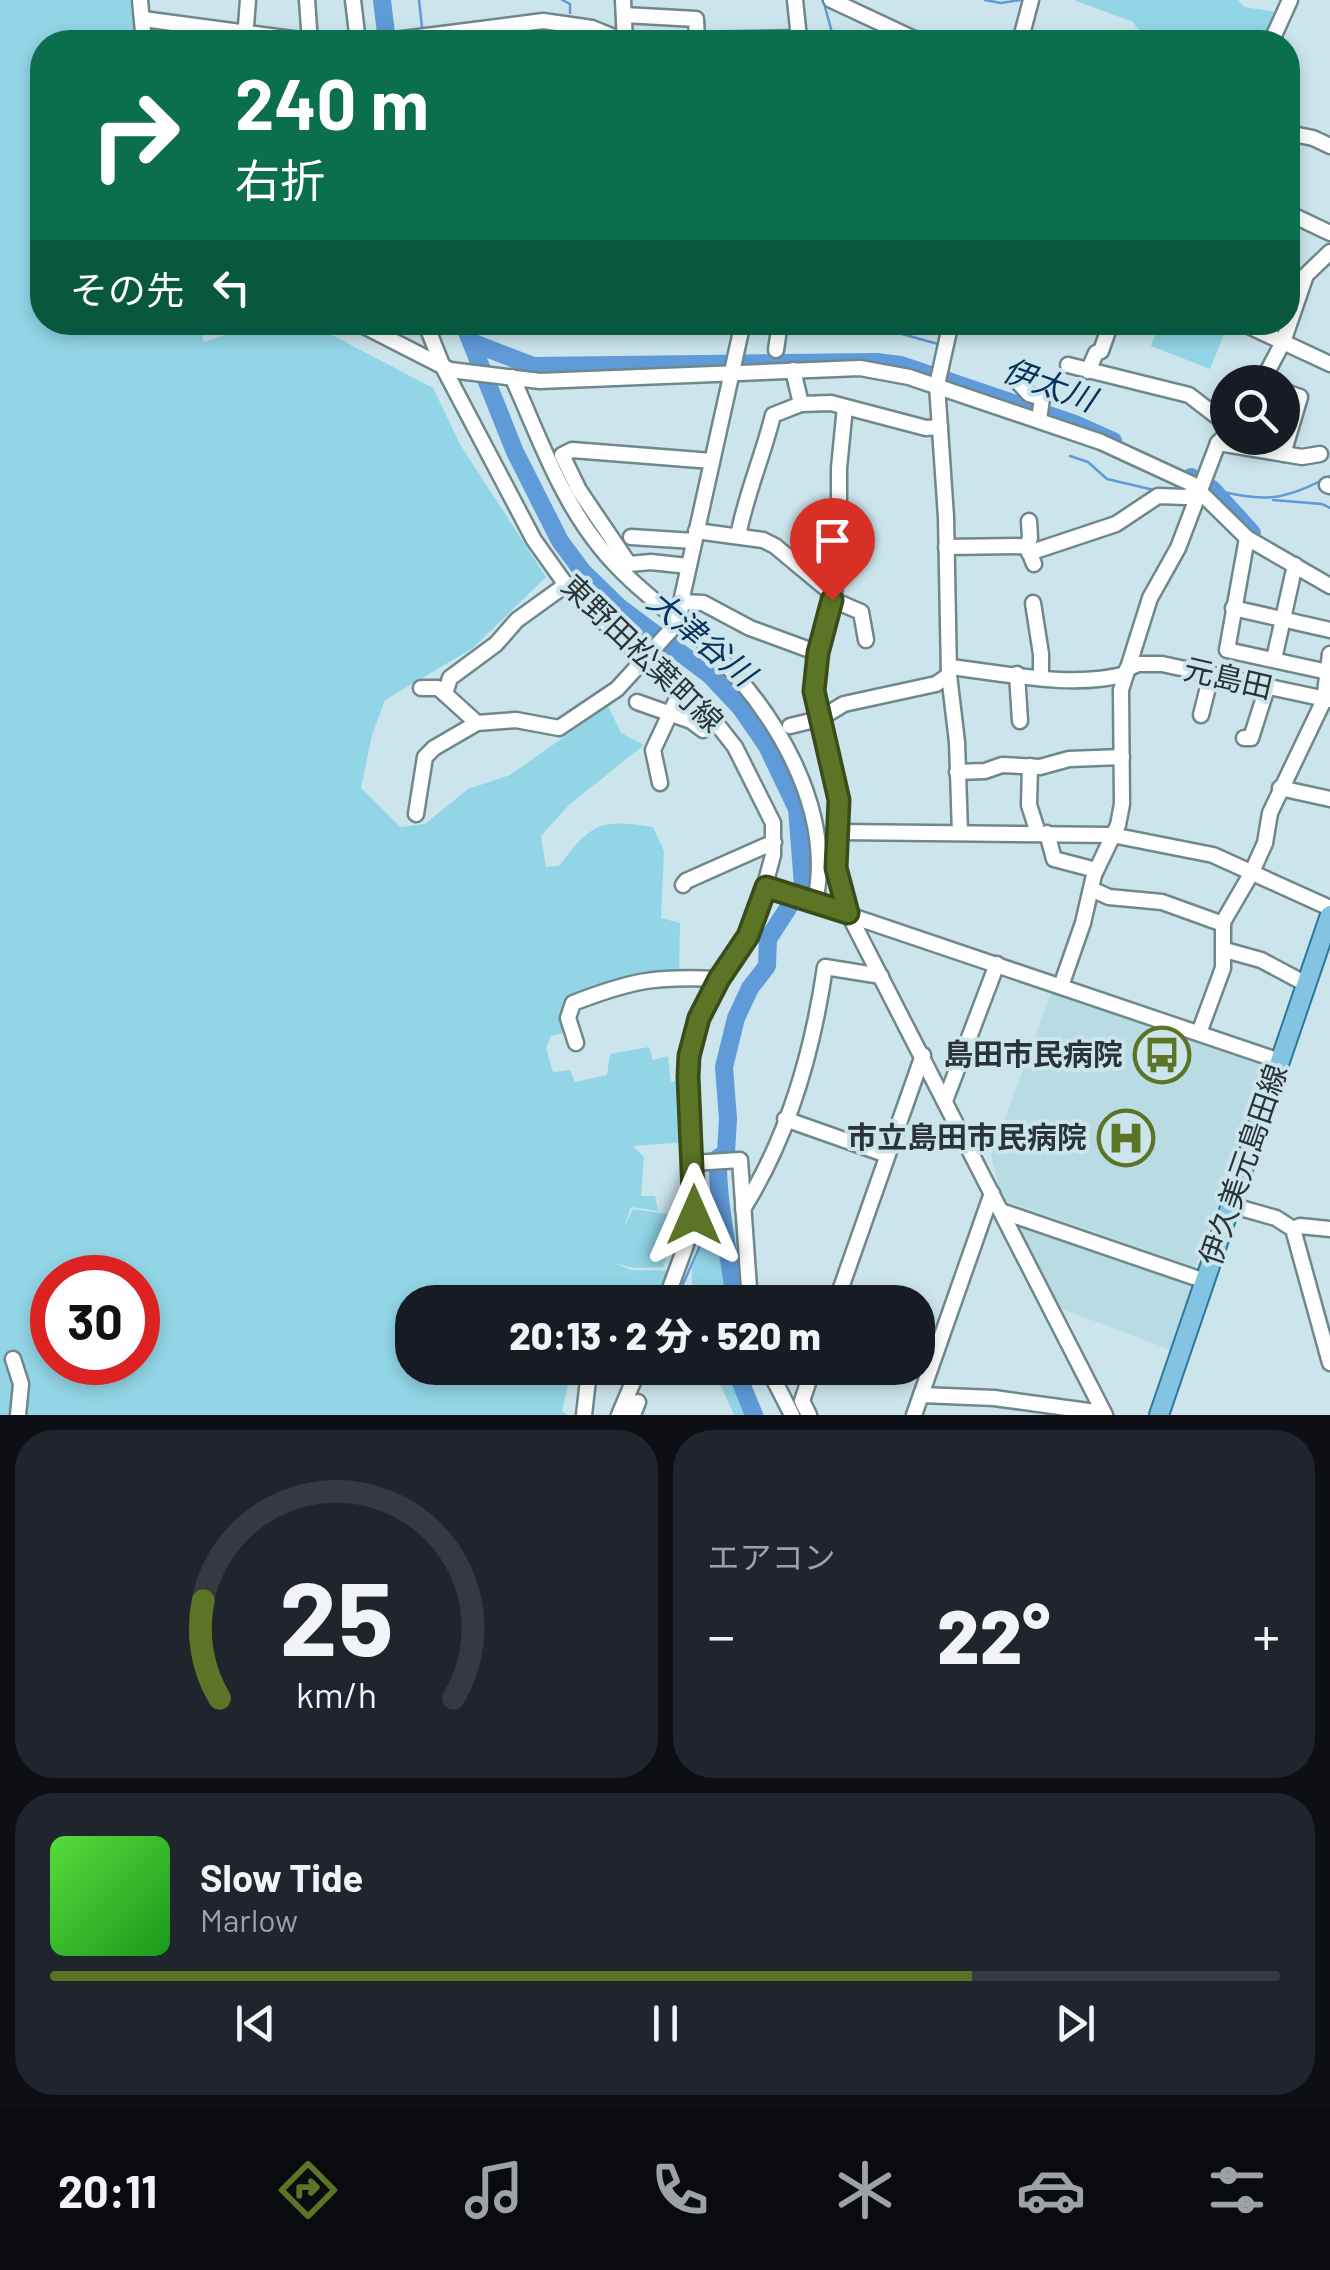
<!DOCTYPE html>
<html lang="ja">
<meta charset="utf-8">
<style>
:root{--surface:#171b24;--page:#20242c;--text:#f1f3f6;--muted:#9ea1a6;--line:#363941;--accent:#5b7426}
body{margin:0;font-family:Barlow,"Noto Sans JP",sans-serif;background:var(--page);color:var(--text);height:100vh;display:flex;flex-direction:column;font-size:38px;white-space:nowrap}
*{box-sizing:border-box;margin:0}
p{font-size:32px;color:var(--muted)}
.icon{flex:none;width:55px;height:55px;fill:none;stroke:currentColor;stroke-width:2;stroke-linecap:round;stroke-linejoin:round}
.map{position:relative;height:1415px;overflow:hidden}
.sheet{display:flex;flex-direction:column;gap:15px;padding:15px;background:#0d0f14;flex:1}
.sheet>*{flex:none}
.banner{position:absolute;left:30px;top:30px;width:1270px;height:305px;border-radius:40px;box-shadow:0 5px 15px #0003;background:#0b6e4f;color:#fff;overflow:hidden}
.buttons{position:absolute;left:1210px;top:365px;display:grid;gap:20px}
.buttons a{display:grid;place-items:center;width:90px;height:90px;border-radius:50%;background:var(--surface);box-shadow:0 5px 15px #0003;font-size:50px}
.speed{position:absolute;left:30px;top:1255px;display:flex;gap:20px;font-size:50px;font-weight:700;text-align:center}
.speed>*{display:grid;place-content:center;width:130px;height:130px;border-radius:50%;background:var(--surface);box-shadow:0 5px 15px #0003;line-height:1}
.speed .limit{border:15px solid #d22;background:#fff;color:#111}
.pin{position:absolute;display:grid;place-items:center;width:85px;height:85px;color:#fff;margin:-102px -42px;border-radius:50% 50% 50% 0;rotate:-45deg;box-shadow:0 0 10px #0007}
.pin .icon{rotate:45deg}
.me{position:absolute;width:110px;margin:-55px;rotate:0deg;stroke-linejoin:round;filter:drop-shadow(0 0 8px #0008)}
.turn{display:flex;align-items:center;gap:35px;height:210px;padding:0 40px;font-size:45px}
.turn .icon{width:130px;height:130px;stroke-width:2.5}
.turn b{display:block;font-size:70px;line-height:85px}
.then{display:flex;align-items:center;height:95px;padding:0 40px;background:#0003;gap:20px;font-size:38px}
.big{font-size:75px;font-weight:800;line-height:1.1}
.sheet .tile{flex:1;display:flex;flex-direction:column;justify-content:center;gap:15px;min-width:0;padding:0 35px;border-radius:40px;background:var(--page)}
.sheet .dial{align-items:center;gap:0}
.dial svg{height:260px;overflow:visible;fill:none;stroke:var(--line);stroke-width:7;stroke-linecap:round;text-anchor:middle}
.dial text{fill:var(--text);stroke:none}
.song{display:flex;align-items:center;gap:30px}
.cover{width:120px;height:120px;border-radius:15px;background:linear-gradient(135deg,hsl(110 70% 55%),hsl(120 70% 35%))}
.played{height:10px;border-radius:5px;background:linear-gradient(90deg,var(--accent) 75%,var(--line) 75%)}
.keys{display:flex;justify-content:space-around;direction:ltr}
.heat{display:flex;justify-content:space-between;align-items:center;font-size:55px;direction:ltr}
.sheet .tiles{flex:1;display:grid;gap:15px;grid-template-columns:1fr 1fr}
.tile:last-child{grid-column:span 2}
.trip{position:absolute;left:395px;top:1285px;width:540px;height:100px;border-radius:40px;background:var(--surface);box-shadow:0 5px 15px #0003;font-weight:800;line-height:100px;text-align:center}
.tab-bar{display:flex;height:160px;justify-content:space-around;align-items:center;background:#090b0e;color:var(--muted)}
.tab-bar .icon{width:70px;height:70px}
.tab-bar .selected{color:var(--accent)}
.tab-bar b{font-size:45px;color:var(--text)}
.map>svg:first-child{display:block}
.built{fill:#b9dbe4}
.green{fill:#92d5e6;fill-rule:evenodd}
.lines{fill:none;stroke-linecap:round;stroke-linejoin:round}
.stream{stroke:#5f9ad9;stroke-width:2.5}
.river{stroke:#5f9ad9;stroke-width:18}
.minor-casing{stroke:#70878d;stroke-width:19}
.major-casing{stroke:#2d7899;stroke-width:22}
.minor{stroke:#fff;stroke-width:14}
.major{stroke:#82c4e2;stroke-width:18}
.route-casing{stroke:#3b4b19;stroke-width:25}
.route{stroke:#5b7426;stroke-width:18}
.labels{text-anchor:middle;stroke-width:8;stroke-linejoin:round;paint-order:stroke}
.street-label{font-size:30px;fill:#2a3436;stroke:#cce5ec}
.poi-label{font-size:30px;font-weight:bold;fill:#2a3436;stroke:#cce5ec;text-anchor:end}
.water-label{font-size:32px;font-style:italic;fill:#07335c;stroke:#cce5ec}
</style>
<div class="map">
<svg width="1330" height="1415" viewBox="0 0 1330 1415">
<rect width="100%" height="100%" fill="#cce5ec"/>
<!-- built -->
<g class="built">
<path d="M 1053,988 L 1270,1061 L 1195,1267 L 1003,1200 L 991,1156 Z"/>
<path d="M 1012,1219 L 1196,1278 L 1171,1350 L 1057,1307 Z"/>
</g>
<!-- green -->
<g class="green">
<path d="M 0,0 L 130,0 L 137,42 L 42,42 L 42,322 L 198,323 L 204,342 L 261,323 L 309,323 L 433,388 L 461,446 L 546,577 L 473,648 L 385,700 L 372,735 L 361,788 L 400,827 L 425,824 L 468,789 L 510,775 L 608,706 L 621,733 L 644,745 L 569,805 L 541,836 L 546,867 L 559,866 C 591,824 599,818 653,827 L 664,851 L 661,918 L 680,923 L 679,976 L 571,1000 L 567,1032 L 551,1036 L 546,1048 L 553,1072 L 570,1070 L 575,1082 L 607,1075 L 610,1054 L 649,1047 L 653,1060 L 668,1056 L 671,1082 L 678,1081 L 686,1142 L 633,1146 L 644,1157 L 641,1196 L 655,1196 L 658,1211 L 631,1207 L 624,1228 L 633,1209 L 682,1216 L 663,1267 L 633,1268 L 614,1263 L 631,1270 L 670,1271 L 662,1302 L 412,1302 L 412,1368 L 582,1368 L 570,1377 L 562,1411 L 568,1415 L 0,1415 ZM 52,1278 L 138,1278 L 138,1362 L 52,1362 Z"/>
<path d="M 1074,0 L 1238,0 L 1244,7 L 1277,12 L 1263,42 L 1148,42 L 1133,22 Z"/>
<path d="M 1159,323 L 1195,323 L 1224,334 L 1210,369 L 1151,346 Z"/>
<path d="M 714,1216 L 720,1217 L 726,1302 L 692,1302 L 692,1268 Z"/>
<path d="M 713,1368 L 742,1368 L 764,1415 L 734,1415 Z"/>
</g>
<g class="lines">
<!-- stream -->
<g class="stream">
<path d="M 419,0 L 422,27"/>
<path d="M 562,0 L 570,4 L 570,13"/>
<path d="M 985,0 L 1001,3 L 1020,0"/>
<path d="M 825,7 L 833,36 L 831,42"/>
<path d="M 884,322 L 902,334 L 938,344"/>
<path d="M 1070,456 L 1088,462 L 1107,479 L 1154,490"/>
<path d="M 1212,489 C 1263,502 1282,502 1330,476"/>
<path d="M 1273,500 L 1322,504 L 1330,508"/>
<path d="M 675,1302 L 703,1239 L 726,1224"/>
</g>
<!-- river -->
<g class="river">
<path d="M 382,0 L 387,42"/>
<path d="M 463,322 L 515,452 L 560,541 L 583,572 L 619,607 L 710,675 L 740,707 L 767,746 L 797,809 L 803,885 L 768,939 L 767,966 L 750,988 L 736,1018 L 724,1067 L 728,1119 L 726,1153 L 718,1158 C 717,1206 730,1254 735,1302"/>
<path d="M 471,342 L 533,366 L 876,362 L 901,365 L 1075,424 L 1113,441"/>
<path d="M 1191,477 L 1212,489 L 1252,533"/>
<path d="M 735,1368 L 754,1415"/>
</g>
<!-- minor casing -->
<g class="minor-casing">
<g id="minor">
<path d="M 140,0 L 144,42"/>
<path d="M 307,0 L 310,42"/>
<path d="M 353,0 L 358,42"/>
<path d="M 623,0 L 625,42"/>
<path d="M 831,0 L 921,42"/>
<path d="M 624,15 L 696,19 L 697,40 L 799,38 L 795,0"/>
<path d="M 143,19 L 315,42"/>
<path d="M 245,39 L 248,0"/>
<path d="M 379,42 L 543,21 L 592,28 L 626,42"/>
<path d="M 1020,42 L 1031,0"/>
<path d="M 1271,42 L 1290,0"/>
<path d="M 1288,133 L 1313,138 L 1330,146"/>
<path d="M 1288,213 L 1330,233"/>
<path d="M 356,322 L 450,370 L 540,381 L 860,368 L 909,377 L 1101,442 L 1192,484 L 1247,538 L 1330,586"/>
<path d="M 425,322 L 443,367 L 534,540 L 564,582 L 619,637 L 690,695 L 713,719 L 735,747 L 773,823 L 773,855 L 758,911 L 748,936 L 706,1000 L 689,1057 L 694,1215 L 686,1245 L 665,1302"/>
<path d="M 951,322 L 937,385 L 946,517 L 949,675 L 957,742 L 960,833"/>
<path d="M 1009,322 L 1020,324"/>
<path d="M 1240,322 L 1330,364"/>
<path d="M 776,350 L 780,322"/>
<path d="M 1068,365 L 1189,395 L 1228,425"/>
<path d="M 793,370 L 801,404"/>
<path d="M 1088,371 L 1096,353 L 1101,351 L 1108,331"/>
<path d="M 512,377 C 538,434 560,498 600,547 C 630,585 671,612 706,645 C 774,708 835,808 815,902"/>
<path d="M 1018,382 L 1029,394 L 1042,398 L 1039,420"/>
<path d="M 1262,382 L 1283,342 L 1306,275 L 1330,252"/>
<path d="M 1282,391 L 1300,397 L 1283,454"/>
<path d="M 845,407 L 839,468 L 839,555 L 834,595 L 814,678 L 819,719 L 839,800 L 836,868 L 848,913 L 1105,1415"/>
<path d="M 1218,443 L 1302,457 L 1320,454"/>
<path d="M 1327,485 L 1330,486"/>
<path d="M 696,531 L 763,540 L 775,546 L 834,595"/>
<path d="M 738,536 C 746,494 763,456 773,415 L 801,404 L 831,403 L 926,428 L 940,427"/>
<path d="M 631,537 L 694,541"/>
<path d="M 1247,538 L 1227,650 L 1328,672"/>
<path d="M 1027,546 L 1030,538 L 1029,521"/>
<path d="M 946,547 L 1027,546 L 1034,564"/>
<path d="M 1029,553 L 1116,524 L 1158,496 L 1185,497 L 1198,493"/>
<path d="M 688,566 L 651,562 L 629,564 L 579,490 L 562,455 L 572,450 L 712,461"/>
<path d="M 833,600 L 861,612 L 866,640"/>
<path d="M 681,602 L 703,603 L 750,628 L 818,653"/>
<path d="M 1033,603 L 1041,654 L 1041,676"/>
<path d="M 1233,608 L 1330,630"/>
<path d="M 1274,659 L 1295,565"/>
<path d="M 949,667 C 1006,673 1071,689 1126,674"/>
<path d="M 1127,669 L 1138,664 L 1162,664 L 1330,700"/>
<path d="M 1017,674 L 1020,721"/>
<path d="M 421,688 L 438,688 L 445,694"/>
<path d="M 637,702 L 691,721 L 703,730"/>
<path d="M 1201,715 L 1211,675"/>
<path d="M 477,723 L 445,694 L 450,678 L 496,644 L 517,620 L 567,584"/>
<path d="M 790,726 L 819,719 L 844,704 L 936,684 L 949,675"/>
<path d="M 1244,738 L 1251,738 L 1267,688"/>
<path d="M 1030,766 L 1029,805 L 1038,833"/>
<path d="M 957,772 L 985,771 L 1002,765 L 1040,767 L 1069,759 L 1122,757"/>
<path d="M 660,783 L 653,750 L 682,688"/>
<path d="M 1280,788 L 1330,799"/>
<path d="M 416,814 L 425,757 L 434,748 L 477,723 L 516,720 L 559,728 L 617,689 L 680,620 L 681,602 L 743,322"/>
<path d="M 839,832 L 1112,835 L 1213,855 L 1330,908"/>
<path d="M 1047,833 L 1054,859 L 1096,870"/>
<path d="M 683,885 L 686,881 L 774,842"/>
<path d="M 766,887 L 1280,1061"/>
<path d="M 1091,889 L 1109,897 L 1162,902 L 1223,924"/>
<path d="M 1225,950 L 1261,960 L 1306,984"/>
<path d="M 1061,986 L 1083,923 L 1094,875 L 1118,825 L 1122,804 L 1121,690 L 1150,598 L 1178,548 L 1218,443 L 1228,433"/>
<path d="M 1199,1033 L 1223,968 L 1223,922 L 1251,874 L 1265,843 L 1270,813 L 1324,700 L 1330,654"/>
<path d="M 576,1043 L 568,1018 L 573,1003 C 633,980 655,976 719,979"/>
<path d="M 945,1101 L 997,964"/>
<path d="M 785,1119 L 887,1155"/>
<path d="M 693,1163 L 740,1160 L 750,1302"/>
<path d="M 1230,1205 L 1276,1218 L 1293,1229 L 1330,1363"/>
<path d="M 743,1209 C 788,1137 813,1050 825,967 L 881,976"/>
<path d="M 1001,1211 L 1205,1281"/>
<path d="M 1293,1229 L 1300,1226 L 1330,1229"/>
<path d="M 836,1302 L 923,1055"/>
<path d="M 13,1359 L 21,1384 L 18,1415"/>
<path d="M 768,1368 L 792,1415"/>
<path d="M 921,1395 L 994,1398 L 1103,1413"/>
<path d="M 584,1415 L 589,1371 L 592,1368"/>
<path d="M 619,1415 L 639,1368"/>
<path d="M 633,1415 L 638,1402"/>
<path d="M 809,1415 L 802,1401 L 813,1368"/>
<path d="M 914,1415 L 992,1193"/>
</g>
</g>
<!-- major casing -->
<g class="major-casing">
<path id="major" d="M 1159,1415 L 1330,915"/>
</g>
<!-- minor -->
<use href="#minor" class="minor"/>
<!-- major -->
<use href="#major" class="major"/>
</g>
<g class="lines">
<!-- route casing -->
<g class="route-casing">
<path id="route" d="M 694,1215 L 688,1077 L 689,1056 L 699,1018 L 719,979 L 748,936 L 766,887 L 848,913 L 836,868 L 839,800 L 814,691 L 818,653 L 832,600"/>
</g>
<!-- route -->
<use href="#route" class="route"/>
</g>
<!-- icons -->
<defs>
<g id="bus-ring" transform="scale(2.875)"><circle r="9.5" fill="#cce5ec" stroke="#5b7426" stroke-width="1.5"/><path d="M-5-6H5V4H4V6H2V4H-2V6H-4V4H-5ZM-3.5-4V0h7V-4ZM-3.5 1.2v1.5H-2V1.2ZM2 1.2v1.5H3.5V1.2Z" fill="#5b7426"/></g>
<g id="hospital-ring" transform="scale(2.875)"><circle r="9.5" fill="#cce5ec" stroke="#5b7426" stroke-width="1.5"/><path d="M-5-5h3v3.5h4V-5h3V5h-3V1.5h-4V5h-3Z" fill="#5b7426"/></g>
</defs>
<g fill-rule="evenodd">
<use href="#bus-ring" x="1162" y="1055"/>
<use href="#hospital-ring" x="1126" y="1138"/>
</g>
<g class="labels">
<!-- street labels -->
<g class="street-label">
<text transform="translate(642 654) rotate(44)" y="10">東野田松葉町線</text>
<text transform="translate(1228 679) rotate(13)" y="10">元島田</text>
<text transform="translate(1244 1165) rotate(-71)" y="10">伊久美元島田線</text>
</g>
<!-- poi labels -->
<g class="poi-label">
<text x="1123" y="1065">島田市民病院</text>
<text x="1087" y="1148">市立島田市民病院</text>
</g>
<!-- water labels -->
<g class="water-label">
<text transform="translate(1049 385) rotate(20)" y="11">伊太川</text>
<text transform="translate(701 638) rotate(40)" y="11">大津谷川</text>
</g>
</g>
</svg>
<div class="buttons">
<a><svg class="icon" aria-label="search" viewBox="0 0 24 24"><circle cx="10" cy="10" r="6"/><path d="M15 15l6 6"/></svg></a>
</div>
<div class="speed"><div class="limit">30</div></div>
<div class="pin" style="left:832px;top:600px;background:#d93025"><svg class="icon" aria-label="arrive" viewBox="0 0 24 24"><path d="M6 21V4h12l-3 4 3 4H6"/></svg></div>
<svg class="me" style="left:694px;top:1215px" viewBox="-20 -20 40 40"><path d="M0-17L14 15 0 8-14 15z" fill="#5b7426" stroke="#fff" stroke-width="4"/></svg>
<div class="trip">20:13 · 2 分 · 520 m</div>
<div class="banner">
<div class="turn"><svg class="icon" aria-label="right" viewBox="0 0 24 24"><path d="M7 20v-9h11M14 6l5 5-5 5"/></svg><div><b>240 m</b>右折</div></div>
<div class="then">その先<svg class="icon" aria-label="left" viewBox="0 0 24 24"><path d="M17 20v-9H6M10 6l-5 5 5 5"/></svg></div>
</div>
</div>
<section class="sheet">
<div class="tiles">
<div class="tile dial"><svg viewBox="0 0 100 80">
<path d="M14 69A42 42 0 1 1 86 69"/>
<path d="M14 69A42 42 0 0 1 9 39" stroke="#5b7426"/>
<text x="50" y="56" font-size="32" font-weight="700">25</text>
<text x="50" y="72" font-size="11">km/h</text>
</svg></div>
<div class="tile"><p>エアコン</p>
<div class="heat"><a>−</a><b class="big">22°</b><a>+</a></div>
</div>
<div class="tile">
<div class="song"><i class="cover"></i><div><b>Slow Tide</b><p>Marlow</p></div></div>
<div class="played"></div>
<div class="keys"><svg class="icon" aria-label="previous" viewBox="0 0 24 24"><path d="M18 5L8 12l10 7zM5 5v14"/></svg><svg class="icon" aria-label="pause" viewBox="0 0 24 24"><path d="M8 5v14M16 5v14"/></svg><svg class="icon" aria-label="next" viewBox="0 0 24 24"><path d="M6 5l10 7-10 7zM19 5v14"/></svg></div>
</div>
</div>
</section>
<nav class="tab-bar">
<b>20:11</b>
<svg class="icon selected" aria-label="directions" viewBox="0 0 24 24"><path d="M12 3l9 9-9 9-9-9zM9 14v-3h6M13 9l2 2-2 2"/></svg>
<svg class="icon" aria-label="music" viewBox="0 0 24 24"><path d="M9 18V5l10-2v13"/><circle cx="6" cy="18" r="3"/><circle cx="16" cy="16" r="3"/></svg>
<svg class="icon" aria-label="phone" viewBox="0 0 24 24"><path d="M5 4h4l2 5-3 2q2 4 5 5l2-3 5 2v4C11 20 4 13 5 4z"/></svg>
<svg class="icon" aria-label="climate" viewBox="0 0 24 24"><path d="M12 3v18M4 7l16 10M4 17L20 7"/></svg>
<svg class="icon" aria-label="car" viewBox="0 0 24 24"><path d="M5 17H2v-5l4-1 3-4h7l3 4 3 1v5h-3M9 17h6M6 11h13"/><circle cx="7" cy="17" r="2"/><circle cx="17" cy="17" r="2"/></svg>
<svg class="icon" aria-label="filters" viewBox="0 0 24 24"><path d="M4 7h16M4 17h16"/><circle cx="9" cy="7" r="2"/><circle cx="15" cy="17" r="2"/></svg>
</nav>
